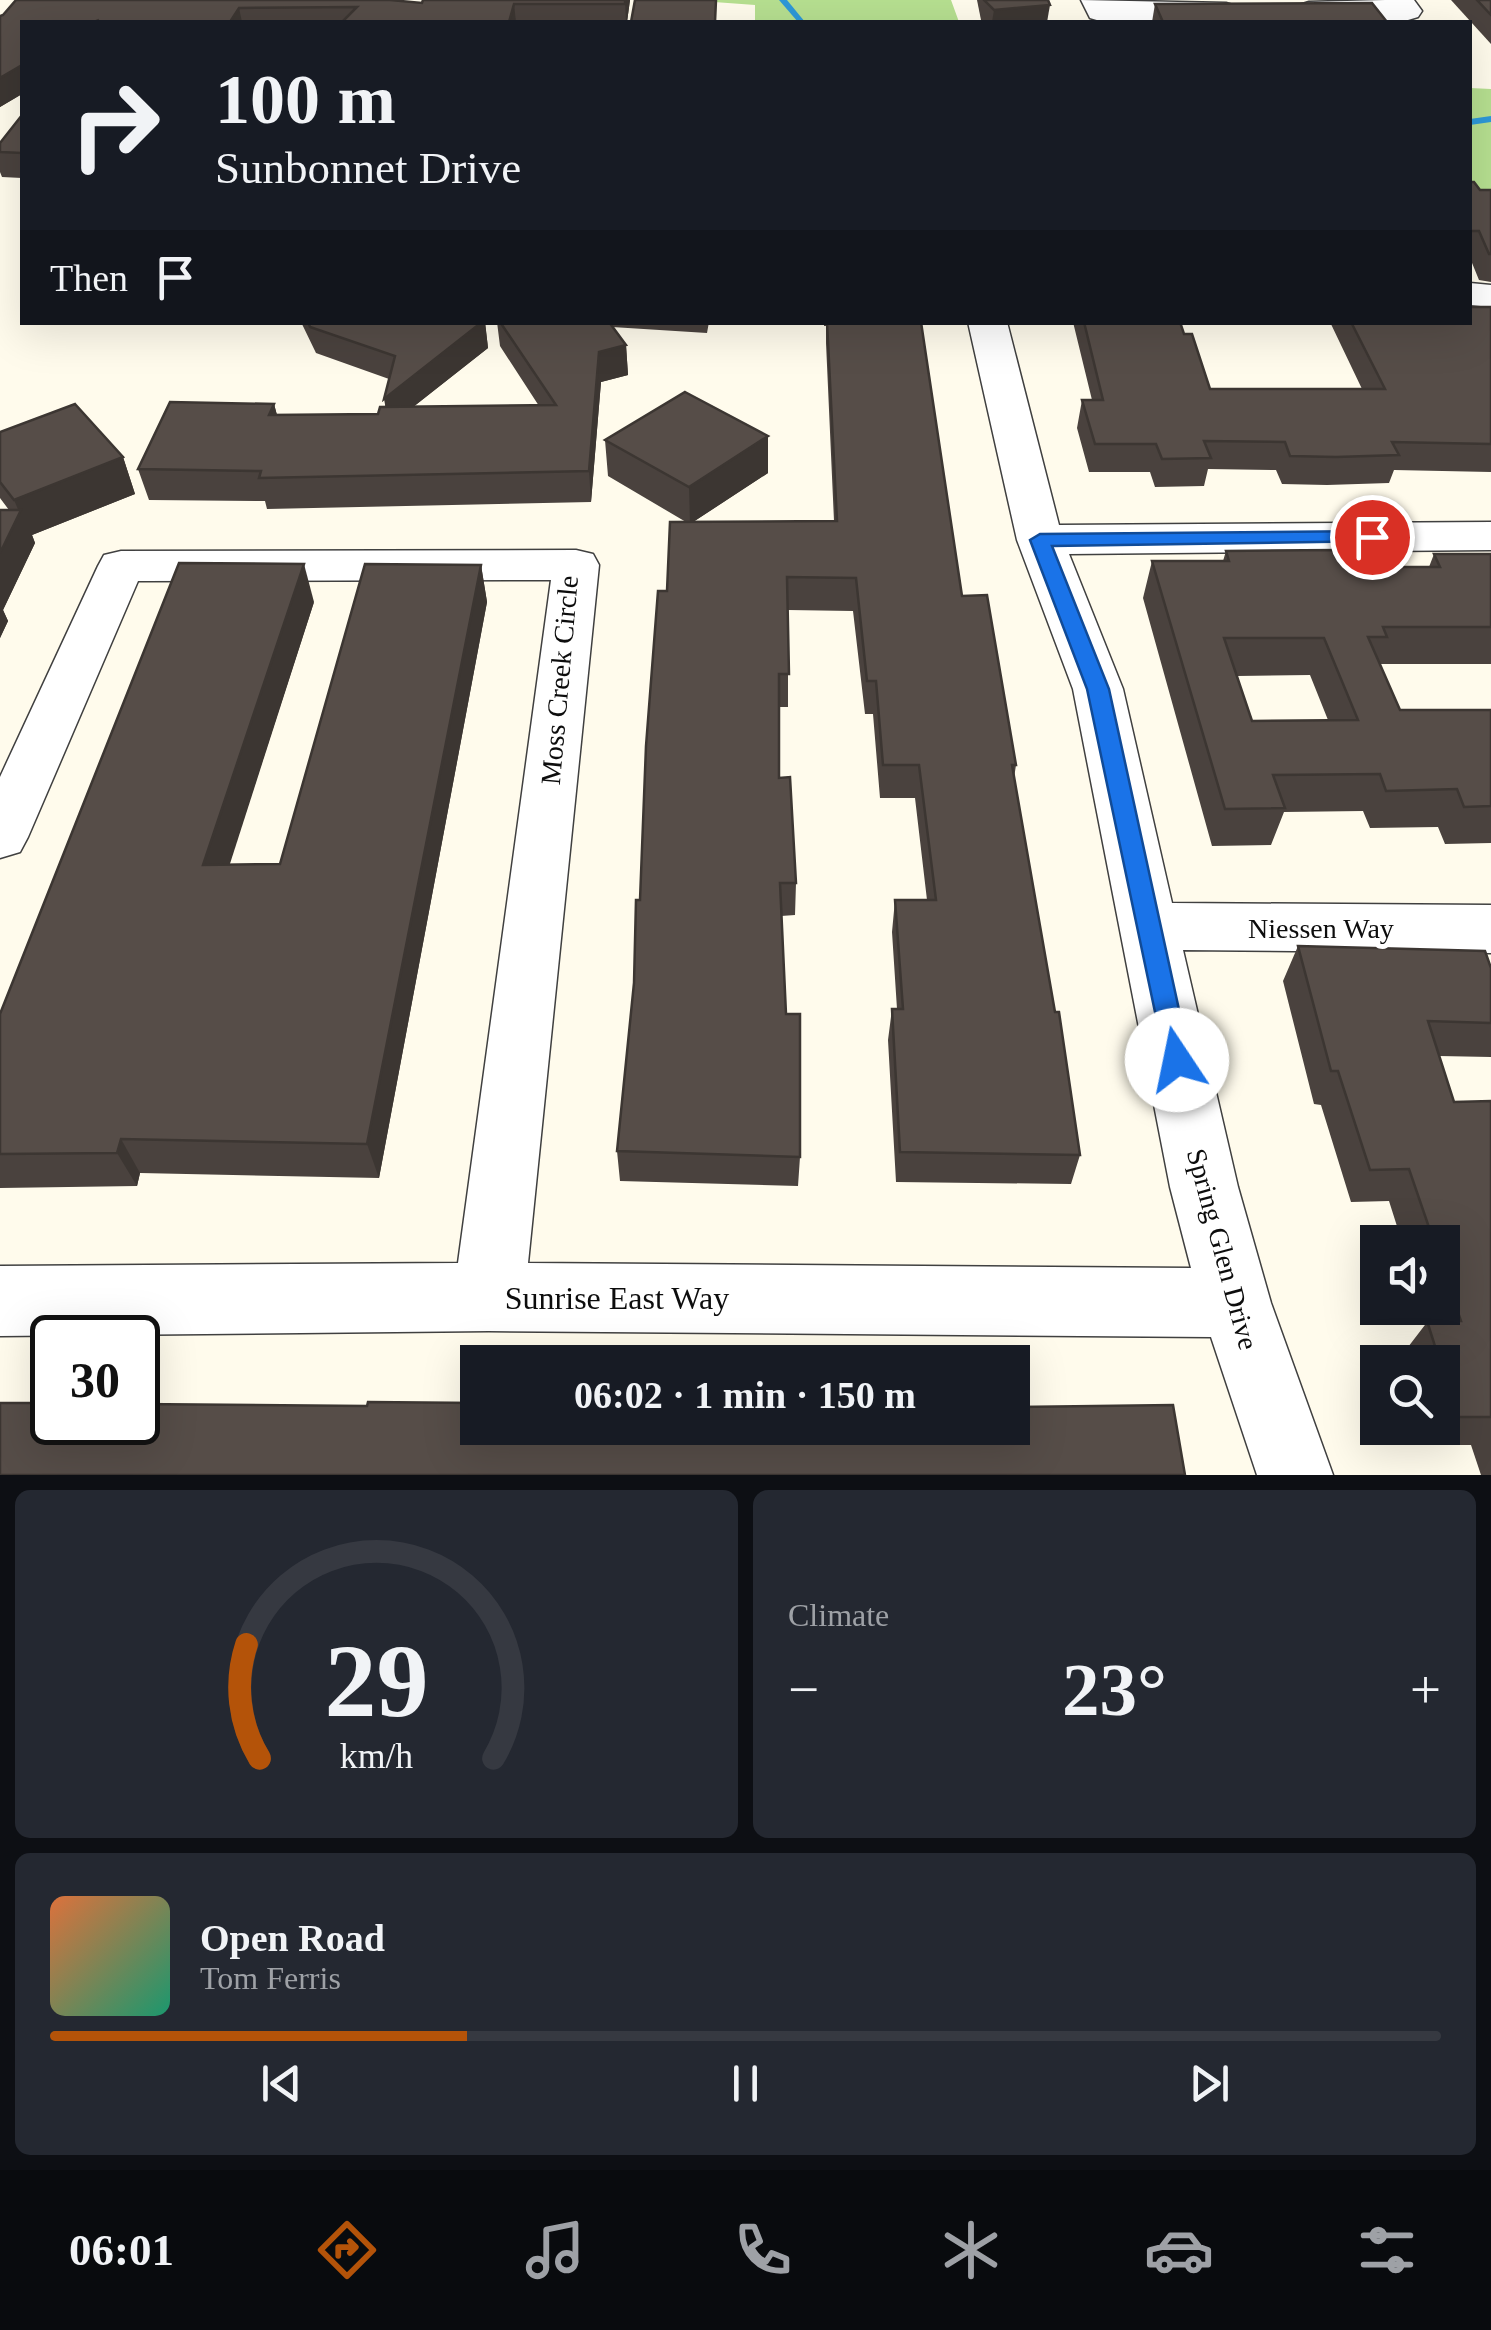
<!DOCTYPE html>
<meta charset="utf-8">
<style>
:root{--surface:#171b24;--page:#242831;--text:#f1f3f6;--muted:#9ea1a6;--line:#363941;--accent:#b45309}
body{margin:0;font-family:"Times New Roman",serif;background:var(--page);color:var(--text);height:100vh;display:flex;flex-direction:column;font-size:38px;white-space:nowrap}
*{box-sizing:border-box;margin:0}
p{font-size:32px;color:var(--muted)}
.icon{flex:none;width:55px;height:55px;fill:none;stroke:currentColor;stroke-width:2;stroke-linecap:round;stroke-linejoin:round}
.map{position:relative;height:1475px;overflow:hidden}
.panel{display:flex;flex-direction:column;gap:15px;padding:15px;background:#0d0f14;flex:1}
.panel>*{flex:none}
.top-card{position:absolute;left:20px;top:20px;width:1452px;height:305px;border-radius:0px;box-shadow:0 10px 40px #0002;background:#171b24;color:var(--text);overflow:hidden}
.fabs{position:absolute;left:1360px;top:1225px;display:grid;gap:20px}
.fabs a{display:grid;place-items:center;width:100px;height:100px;border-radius:0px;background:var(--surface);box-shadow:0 10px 40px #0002;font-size:50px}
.speed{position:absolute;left:30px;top:1315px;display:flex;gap:20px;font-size:50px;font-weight:700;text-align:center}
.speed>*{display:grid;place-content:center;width:130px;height:130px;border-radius:50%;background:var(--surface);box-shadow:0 10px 40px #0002;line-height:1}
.speed .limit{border:5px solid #111;border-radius:15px;background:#fff;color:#111}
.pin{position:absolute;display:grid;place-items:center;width:85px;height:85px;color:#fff;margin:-42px;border:5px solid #fff;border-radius:50%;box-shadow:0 2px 10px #0007}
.me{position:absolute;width:110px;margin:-55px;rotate:349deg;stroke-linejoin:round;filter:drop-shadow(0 0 8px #0008)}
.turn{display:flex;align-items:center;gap:35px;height:210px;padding:0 30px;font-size:45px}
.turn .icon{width:130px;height:130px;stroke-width:2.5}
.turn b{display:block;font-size:70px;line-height:85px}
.then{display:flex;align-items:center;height:95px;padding:0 30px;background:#0003;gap:20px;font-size:38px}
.big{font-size:75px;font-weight:700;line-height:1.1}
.panel .card{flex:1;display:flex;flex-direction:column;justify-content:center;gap:15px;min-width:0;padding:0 35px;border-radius:15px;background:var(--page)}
.panel .dial{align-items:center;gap:0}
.dial svg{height:260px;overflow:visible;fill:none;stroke:var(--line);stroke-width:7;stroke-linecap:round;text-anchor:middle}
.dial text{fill:var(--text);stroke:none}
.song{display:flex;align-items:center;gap:30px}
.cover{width:120px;height:120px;border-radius:15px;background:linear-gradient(135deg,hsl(20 70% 55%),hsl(160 70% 35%))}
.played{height:10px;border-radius:5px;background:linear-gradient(90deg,var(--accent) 30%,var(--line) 30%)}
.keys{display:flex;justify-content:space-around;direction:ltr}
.heat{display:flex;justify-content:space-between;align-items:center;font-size:55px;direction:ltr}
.panel .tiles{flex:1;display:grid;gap:15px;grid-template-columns:1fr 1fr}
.card:last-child{grid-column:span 2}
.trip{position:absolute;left:460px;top:1345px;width:570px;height:100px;border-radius:0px;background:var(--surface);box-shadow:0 10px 40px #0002;font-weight:700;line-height:100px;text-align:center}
.dock{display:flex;height:160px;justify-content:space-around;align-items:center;background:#090b0e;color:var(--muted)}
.dock .icon{width:70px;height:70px}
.dock .selected{color:var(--accent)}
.dock b{font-size:45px;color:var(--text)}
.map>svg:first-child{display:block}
.forest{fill:#b6df90}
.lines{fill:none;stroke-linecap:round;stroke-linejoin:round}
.stream{fill:#2d98d8;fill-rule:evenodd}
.street-casing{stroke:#404040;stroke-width:3}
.street{fill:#fff;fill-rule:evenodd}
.wall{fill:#4a423e;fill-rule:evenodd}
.shaded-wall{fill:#3c3632}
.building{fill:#564d48;stroke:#3c3632;stroke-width:2.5;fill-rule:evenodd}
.route{fill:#1a73e8;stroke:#114b97;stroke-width:2.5}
.labels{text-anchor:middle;stroke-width:10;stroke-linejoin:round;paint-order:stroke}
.street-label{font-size:28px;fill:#0d0d0d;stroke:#fff}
.near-street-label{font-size:32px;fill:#0d0d0d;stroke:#fff}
</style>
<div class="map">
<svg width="1491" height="1475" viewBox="0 0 1491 1475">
<rect width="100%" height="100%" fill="#fffbec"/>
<!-- forest -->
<g class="forest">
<path d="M 687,0 L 951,0 L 959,22 L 755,22 L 755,5 Z"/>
<path d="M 1470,88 L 1491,89 L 1491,196 L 1470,194 Z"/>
</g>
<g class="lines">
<!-- stream -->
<g class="stream">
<path d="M 779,0 L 787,0 L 805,22 L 798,22 Z"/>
<path d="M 1491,116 L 1491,122 L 1470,125 L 1470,119 Z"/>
</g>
<!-- street casing -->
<g class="street-casing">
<g id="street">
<path d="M 1081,0 L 1226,3 L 1236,6 L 1240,12 L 1236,18 L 1226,21 L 1100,21 L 1090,18 Z"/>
<path d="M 1385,0 L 1414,0 L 1422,11 L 1418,17 L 1408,20 L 1309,20 L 1299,17 L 1295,11 L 1299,5 L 1309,2 Z"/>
<path d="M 1470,283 L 1491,285 L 1491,307 L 1470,305 Z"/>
<path d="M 968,322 L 1007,322 L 1059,525 L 1491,522 L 1491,550 L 1069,554 L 1123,689 L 1172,903 L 1491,905 L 1491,953 L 1183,950 L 1238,1187 L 1271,1303 L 1333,1475 L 1257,1475 L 1211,1337 L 489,1331 L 0,1336 L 0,1266 L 458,1263 L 551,580 L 138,581 L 28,837 L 20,852 L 0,858 L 0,777 L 98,566 L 104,555 L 121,551 L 576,550 L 593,554 L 599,565 L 528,1263 L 1191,1268 L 1170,1187 L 1073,689 L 1017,540 Z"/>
</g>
</g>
<!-- street -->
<use href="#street" class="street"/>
</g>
<!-- wall -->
<g class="wall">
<path d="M 423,0 L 630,0 L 627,22 L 22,22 L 22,94 L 0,107 L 0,16 L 404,1 L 422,3 Z"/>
<path d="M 977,0 L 1048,0 L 1047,22 L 983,22 L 981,20 Z"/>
<path d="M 1451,0 L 1491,0 L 1491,44 Z"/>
<path d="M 1155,4 L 1387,22 L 1152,22 Z"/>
<path d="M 22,115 L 22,178 L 2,177 L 0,172 L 0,143 Z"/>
<path d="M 1470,182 L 1480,190 L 1491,190 L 1491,282 L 1479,280 L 1470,258 Z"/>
<path d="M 1491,307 L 1491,472 L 1394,470 L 1389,483 L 1327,485 L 1282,484 L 1276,470 L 1208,469 L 1204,486 L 1155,487 L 1150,472 L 1089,472 L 1077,428 L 1082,400 L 1092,400 L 1073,322 L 1180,322 L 1184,334 L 1210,389 L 1362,389 L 1330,322 L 1470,322 Z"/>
<path d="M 301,322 L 485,322 L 488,348 L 413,407 L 539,406 L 500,346 L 497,322 L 709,322 L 707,333 L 612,327 L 626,345 L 628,375 L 601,382 L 591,502 L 267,509 L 265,501 L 149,500 L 138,469 L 274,404 L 277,415 L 378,414 L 385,407 L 389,379 L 316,353 Z"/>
<path d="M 824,322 L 921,322 L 962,596 L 1016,765 L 1014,778 L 1080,1155 L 1071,1184 L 896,1182 L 888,1040 L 892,1009 L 897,1009 L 892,932 L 895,900 L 927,900 L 915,798 L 880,798 L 873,714 L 865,714 L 853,611 L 788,610 L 788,707 L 779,707 L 779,778 L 796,883 L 795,915 L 781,916 L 786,1014 L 800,1157 L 798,1186 L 620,1181 L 617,1151 L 634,983 L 667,591 L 686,522 L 608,476 L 605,440 L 768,473 L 693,522 L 834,521 L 826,343 L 826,326 L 824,326 Z"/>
<path d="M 0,432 L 123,457 L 135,494 L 32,535 L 35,543 L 3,610 L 8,621 L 0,638 L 0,510 L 9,510 L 0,498 Z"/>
<path d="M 1226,551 L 1344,567 L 1429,567 L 1434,554 L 1491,554 L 1491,664 L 1380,664 L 1400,710 L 1491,710 L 1491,843 L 1445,844 L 1438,827 L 1370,828 L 1363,811 L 1284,812 L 1271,845 L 1212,846 L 1143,598 L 1152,561 L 1223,561 ZM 1310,675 L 1328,720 L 1252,721 L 1237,676 Z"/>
<path d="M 481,565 L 487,602 L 379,1178 L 140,1173 L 137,1186 L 0,1188 L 0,1014 L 314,602 L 229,864 L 280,864 Z"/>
<path d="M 1298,946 L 1491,968 L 1491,1057 L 1439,1056 L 1454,1102 L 1491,1101 L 1491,1475 L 1481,1475 L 1471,1445 L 1434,1445 L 1429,1428 L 1442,1428 L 1442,1362 L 1408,1362 L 1405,1351 L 1428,1321 L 1424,1308 L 1442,1308 L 1442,1242 L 1402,1242 L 1389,1201 L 1351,1202 L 1321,1105 L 1314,1104 L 1283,981 Z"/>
</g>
<!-- shaded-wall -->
<g class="shaded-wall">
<path d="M 625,0 L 630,0 L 627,22 L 626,22 Z"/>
<path d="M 514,4 L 516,22 L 509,22 Z"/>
<path d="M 1050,5 L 1047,22 L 992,22 L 994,10 Z"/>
<path d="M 239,8 L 242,22 L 230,22 Z"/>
<path d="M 22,65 L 22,94 L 0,107 L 0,78 Z"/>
<path d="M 482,322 L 485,322 L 488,348 L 389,426 L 384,399 Z"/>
<path d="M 626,345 L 628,375 L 601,382 L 591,502 L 589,471 L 599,352 Z"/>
<path d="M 274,404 L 282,434 L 269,415 Z"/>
<path d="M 768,436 L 768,473 L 690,524 L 689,487 Z"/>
<path d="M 123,457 L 135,494 L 32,535 L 35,543 L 3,610 L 8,621 L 0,638 L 0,553 L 20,514 L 14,500 Z"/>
<path d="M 304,564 L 314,602 L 218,901 L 203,865 Z"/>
<path d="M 481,565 L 487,602 L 379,1178 L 367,1144 Z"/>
<path d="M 121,1139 L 140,1173 L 137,1186 L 117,1153 Z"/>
</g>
<!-- building -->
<g class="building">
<path d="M 16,0 L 390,0 L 422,3 L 423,0 L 625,0 L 625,4 L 514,4 L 509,22 L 342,22 L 357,7 L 239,8 L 230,22 L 97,22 L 99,20 L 94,22 L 22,22 L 22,65 L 0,78 L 0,16 L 3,15 Z"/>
<path d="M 635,0 L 716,0 L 715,22 L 631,22 Z"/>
<path d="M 984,0 L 1048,0 L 1050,5 L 994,10 Z"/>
<path d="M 1477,0 L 1491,0 L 1491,15 Z"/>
<path d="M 1372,3 L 1387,22 L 1163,22 L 1155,4 Z"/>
<path d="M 22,115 L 22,153 L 0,152 L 0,143 Z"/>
<path d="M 1470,182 L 1474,182 L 1480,190 L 1491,190 L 1491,254 L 1489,254 L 1479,231 L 1470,231 Z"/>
<path d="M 1470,307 L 1491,307 L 1491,444 L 1392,442 L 1399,455 L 1336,457 L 1290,456 L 1285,442 L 1204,441 L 1211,458 L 1162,459 L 1156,444 L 1095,444 L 1082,400 L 1103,400 L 1084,322 L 1180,322 L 1184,334 L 1192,334 L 1210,389 L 1385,389 L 1351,322 L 1470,322 Z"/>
<path d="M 308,322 L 482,322 L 384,399 L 395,356 L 310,327 Z"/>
<path d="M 500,322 L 609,322 L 626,345 L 599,352 L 589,471 L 259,478 L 261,471 L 138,469 L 170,402 L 274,404 L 269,415 L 378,414 L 380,407 L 556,405 Z"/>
<path d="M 827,322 L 921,322 L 962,596 L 987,595 L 1016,765 L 1012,765 L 1055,1012 L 1059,1012 L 1080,1155 L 900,1152 L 892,1009 L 903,1009 L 895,900 L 936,900 L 919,765 L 883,765 L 876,681 L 867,681 L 856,578 L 787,577 L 789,674 L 779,674 L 779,778 L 790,777 L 796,883 L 780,883 L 786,1014 L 800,1014 L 800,1157 L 617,1151 L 634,983 L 636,900 L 640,900 L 646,746 L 658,591 L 667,591 L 670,522 L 837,521 Z"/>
<path d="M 685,392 L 768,436 L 689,487 L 605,440 Z"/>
<path d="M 75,404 L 123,457 L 14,500 L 0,482 L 0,432 Z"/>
<path d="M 0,510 L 21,510 L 0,553 Z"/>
<path d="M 1337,550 L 1344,567 L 1440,567 L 1434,554 L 1491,554 L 1491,627 L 1383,627 L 1387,637 L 1368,637 L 1400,710 L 1491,710 L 1491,806 L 1464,807 L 1457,789 L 1386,791 L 1380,774 L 1273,775 L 1285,808 L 1225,809 L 1152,561 L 1229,561 L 1226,551 ZM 1224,638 L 1324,638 L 1358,720 L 1252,721 Z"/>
<path d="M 179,563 L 304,564 L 203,865 L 280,864 L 365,564 L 481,565 L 367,1144 L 121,1139 L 117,1153 L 0,1154 L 0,1014 Z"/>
<path d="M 1298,946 L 1485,951 L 1491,968 L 1491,1023 L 1428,1021 L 1454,1102 L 1491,1101 L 1491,1417 L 1459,1417 L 1442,1369 L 1442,1362 L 1440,1362 L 1427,1321 L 1461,1321 L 1442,1266 L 1442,1242 L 1434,1242 L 1409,1169 L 1370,1170 L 1338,1071 L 1331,1071 Z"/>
<path d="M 368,1402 L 478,1403 L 478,1428 L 1012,1428 L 1012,1407 L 1173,1405 L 1185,1475 L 0,1475 L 0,1403 L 52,1403 L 52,1422 L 138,1422 L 138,1404 L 367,1406 Z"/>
</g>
<!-- route -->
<path class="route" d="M 1372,531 L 1382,537 L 1379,541 L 1052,546 L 1109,689 L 1190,1060 L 1186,1069 L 1177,1072 L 1167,1069 L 1087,689 L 1030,540 L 1040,534 Z"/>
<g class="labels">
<!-- street labels -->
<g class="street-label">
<text transform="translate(559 680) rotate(-85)" y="10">Moss Creek Circle</text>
<text x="1321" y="938">Niessen Way</text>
<text transform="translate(1223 1249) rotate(75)" y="10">Spring Glen Drive</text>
</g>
<!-- near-street labels -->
<g class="near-street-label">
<text x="617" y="1309">Sunrise East Way</text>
</g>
</g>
</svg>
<div class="fabs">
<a><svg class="icon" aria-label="sound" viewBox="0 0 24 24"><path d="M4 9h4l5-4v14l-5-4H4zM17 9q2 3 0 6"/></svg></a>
<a><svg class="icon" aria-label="search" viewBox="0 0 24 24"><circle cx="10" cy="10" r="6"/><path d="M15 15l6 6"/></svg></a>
</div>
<div class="speed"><div class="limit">30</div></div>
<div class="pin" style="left:1372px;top:537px;background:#d93025"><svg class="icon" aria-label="arrive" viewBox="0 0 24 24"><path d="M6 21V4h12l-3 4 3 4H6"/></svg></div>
<svg class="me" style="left:1177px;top:1060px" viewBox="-20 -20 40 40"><circle r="19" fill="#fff"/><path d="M0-13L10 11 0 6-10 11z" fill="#1a73e8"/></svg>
<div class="trip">06:02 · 1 min · 150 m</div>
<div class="top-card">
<div class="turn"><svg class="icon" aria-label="right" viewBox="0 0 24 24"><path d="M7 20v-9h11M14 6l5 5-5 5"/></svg><div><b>100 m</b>Sunbonnet Drive</div></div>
<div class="then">Then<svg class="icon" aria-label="arrive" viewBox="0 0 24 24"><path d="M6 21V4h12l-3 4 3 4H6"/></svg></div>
</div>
</div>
<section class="panel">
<div class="tiles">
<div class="card dial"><svg viewBox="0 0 100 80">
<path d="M14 69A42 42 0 1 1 86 69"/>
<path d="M14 69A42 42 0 0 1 10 34" stroke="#b45309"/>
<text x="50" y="56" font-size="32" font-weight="700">29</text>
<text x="50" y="72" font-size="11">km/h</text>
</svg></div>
<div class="card"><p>Climate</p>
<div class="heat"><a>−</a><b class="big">23°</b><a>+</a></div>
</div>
<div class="card">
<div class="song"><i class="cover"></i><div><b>Open Road</b><p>Tom Ferris</p></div></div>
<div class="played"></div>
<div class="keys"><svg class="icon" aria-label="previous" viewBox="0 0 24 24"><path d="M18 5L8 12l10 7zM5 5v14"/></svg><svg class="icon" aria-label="pause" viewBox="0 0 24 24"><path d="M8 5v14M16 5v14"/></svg><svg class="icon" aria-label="next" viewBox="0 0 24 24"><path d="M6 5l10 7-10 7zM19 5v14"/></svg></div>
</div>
</div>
</section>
<nav class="dock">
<b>06:01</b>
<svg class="icon selected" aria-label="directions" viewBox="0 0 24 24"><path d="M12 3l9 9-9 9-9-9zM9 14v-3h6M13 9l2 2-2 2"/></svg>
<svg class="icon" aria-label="music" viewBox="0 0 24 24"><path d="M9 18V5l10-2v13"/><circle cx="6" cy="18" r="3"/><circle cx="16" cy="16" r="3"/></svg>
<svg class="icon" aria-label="phone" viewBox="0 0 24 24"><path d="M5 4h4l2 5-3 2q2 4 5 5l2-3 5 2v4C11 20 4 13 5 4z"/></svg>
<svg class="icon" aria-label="climate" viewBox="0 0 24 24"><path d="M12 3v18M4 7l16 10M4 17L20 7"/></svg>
<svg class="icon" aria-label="car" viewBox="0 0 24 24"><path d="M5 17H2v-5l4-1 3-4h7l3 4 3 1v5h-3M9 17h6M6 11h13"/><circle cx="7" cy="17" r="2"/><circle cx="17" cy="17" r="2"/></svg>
<svg class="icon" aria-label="filters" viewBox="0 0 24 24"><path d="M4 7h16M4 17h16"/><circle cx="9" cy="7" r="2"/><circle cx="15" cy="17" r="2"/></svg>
</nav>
